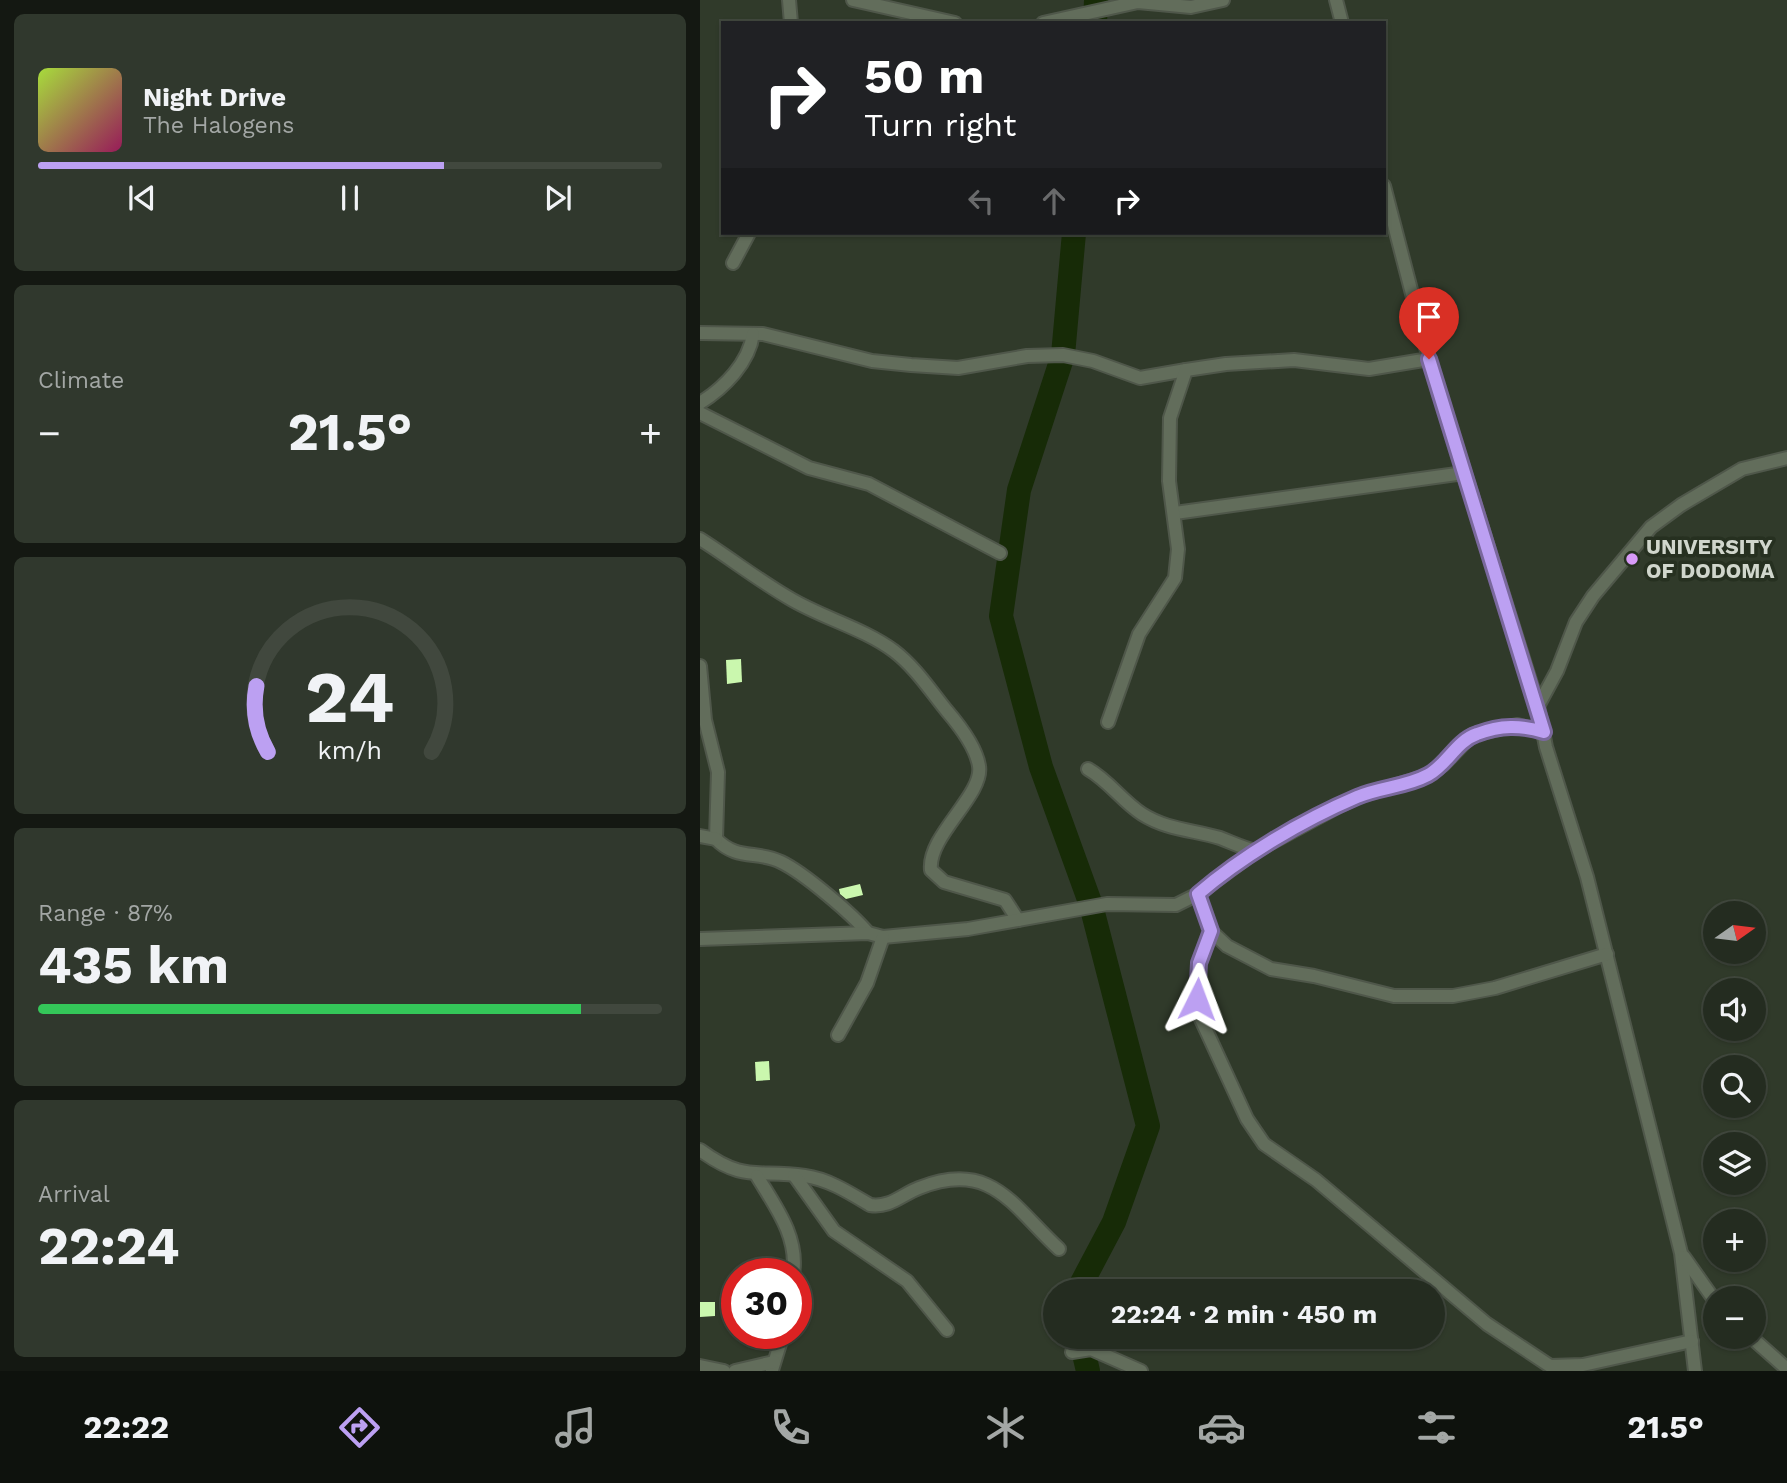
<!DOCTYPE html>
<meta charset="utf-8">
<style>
:root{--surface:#242c20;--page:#30382d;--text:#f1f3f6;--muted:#a3a7a5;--line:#41483e;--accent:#bca0f2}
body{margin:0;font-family:"Work Sans",sans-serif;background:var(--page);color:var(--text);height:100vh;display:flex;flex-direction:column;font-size:26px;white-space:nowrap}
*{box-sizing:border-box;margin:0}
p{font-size:23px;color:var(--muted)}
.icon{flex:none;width:38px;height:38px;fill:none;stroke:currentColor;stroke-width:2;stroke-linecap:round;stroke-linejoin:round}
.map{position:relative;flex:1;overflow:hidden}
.sheet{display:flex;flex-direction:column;gap:14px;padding:14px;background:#141812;width:700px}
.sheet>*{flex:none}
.hud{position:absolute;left:21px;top:21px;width:665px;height:214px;border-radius:0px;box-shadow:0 2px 5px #0004,0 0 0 2px var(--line);background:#202124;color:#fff;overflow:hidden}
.needle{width:46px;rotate:76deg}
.fabs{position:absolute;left:1003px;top:901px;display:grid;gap:14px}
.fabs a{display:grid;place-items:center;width:63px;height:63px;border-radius:50%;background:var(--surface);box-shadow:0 2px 5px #0004,0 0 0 2px var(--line);font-size:35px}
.speed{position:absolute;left:21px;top:1258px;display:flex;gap:14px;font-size:35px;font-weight:700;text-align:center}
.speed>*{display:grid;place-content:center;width:91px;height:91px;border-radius:50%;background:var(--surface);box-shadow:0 2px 5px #0004,0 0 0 2px var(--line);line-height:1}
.speed .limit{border:10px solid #d22;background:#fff;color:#111}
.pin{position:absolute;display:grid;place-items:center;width:60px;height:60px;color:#fff;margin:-72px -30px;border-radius:50% 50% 50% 0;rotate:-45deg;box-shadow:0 0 7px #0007}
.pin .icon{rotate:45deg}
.me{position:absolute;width:77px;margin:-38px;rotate:3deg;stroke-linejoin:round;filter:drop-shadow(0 0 5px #0008)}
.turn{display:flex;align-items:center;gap:24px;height:147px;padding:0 28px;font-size:32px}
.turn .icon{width:91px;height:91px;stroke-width:2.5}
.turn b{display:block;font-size:49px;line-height:60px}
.lanes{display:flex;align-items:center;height:66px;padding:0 28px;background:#0003;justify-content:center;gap:35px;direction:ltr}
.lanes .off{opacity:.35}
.big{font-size:52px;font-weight:700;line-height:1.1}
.sheet .card{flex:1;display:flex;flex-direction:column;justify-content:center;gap:10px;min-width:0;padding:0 24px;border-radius:10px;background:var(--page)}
.sheet .dial{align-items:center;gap:0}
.dial svg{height:182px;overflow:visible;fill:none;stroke:var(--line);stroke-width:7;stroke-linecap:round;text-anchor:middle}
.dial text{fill:var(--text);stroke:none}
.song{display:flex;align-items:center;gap:21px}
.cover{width:84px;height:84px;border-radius:10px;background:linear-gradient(135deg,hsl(80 70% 55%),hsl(330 70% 35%))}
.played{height:7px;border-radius:4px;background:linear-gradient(90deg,var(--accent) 65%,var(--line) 65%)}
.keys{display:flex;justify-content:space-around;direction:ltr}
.heat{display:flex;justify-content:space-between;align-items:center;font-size:38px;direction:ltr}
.charge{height:10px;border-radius:5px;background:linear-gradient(90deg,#34c759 87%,var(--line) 0)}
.trip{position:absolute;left:343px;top:1279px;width:402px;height:70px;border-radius:35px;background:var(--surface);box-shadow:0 2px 5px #0004,0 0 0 2px var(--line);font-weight:700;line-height:70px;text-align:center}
.dock{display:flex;height:112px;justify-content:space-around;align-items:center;background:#0e120d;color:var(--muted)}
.dock .icon{width:49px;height:49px}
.dock .on{color:var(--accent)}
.dock b{font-size:32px;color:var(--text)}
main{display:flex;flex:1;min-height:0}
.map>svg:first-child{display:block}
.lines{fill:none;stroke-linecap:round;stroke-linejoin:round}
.river{stroke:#172b07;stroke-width:24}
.building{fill:#caf7ae}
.minor-casing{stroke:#4f574a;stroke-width:16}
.minor{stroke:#626d5b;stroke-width:12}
.route-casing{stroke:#7a689d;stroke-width:18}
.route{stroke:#bca0f2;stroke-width:12}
.poi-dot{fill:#d89af8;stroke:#263020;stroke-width:2.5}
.labels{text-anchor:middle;stroke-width:7;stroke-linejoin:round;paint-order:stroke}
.poi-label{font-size:21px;font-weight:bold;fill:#d0d6cc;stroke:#263020;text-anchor:start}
</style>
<main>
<section class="sheet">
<div class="card">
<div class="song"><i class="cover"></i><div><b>Night Drive</b><p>The Halogens</p></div></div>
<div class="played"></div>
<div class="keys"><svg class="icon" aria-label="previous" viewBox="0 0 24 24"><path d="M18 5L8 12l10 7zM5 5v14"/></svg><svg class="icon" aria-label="pause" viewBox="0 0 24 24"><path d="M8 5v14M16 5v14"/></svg><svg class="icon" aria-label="next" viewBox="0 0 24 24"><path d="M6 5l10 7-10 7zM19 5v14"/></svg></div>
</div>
<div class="card"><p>Climate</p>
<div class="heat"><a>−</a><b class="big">21.5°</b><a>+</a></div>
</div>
<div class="card dial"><svg viewBox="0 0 100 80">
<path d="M14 69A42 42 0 1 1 86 69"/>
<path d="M14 69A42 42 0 0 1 9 40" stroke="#bca0f2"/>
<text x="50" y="56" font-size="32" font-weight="700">24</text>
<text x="50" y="72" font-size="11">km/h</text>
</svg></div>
<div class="card"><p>Range · 87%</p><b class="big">435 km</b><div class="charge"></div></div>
<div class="card"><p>Arrival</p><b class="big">22:24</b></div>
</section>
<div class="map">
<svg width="1087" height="1371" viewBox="0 0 1087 1371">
<rect width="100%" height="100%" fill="#303a2a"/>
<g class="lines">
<!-- river -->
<g class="river">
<path d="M 395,23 L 396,0"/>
<path d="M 374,233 L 363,355 L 319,490 L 301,616 L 341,767 L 391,905 L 448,1126 L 414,1222 L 377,1292"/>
<path d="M 380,1337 L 388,1371"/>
</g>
</g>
<!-- building -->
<g class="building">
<path d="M 41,659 L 42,682 L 27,684 L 26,660 Z"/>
<path d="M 160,884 L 163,895 L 146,899 L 140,894 L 139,889 Z"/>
<path d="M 69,1061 L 70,1080 L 56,1081 L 55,1062 Z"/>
<path d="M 0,1302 L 15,1302 L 15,1316 L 0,1317 Z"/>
</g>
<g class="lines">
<!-- minor casing -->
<g class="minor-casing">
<g id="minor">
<path d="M 89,0 L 91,23"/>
<path d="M 153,0 L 255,23"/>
<path d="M 636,0 L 642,23"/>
<path d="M 343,23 L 438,2 L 491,7 L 523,0"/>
<path d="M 684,186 L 729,359 L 838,706 L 846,747 L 887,877 L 981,1253 L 995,1371"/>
<path d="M 33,263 L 49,233"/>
<path d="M 0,333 L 63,334 L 172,361 L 211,365 L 258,368 L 327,356 L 363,355 L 393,361 L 440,378 L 486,370"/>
<path d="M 0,403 C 24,388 49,363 53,334"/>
<path d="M 0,413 L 109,468 L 169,484 L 300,553"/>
<path d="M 475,513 L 764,473"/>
<path d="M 0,539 C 30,558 58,580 89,598 C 122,618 163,628 194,651 C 215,667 230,690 247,711 C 259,725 276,747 279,766 C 284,795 227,836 231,870 L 244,882 L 305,900 L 318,920"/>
<path d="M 0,666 L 5,720 L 18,772 L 16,839 C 37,861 57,850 81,862 C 104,873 152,914 168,933"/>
<path d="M 838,706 L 857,671 L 876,622 L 893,596 L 951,527 L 981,505 L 1042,469 L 1087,458"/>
<path d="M 408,722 L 439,634 L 475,578 L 478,549 L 469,481 L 470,418 L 486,370 L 526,364 L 594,360 L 669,369 L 729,359"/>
<path d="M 388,769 C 409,781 422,801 442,814 C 467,830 494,830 520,838 C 533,843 543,848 556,851"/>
<path d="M 0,836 L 16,839"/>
<path d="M 498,894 L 511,931 L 527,946 L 571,969 L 614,976 L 694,996 L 753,996 L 795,988 L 907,954"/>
<path d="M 511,931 L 499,963 L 500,1017 L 547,1119 L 564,1144 L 616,1180 L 787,1324 L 850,1366 L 883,1365 L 992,1341"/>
<path d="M 0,939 L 168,933 L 183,937 L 268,929 L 407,904 L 476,905 L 498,894 L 556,851 L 641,805 L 660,796 L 727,776 L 743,765 L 772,735 L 817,725 L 844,732"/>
<path d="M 138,1035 L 167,983 L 183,937"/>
<path d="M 0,1150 C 45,1183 57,1169 105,1176 C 128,1179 150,1193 170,1205 C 190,1208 201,1195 219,1188 C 292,1159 313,1207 359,1249"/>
<path d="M 94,1175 L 134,1231 L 207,1281 L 247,1330"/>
<path d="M 57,1176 C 75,1206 99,1237 93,1274"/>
<path d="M 984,1257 L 1015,1301"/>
<path d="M 1051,1337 L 1087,1369"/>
<path d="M 372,1352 L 391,1349 L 441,1371"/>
<path d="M 0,1366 L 24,1371"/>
<path d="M 72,1370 L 83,1334"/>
<path d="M 35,1371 L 74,1362"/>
</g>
</g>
<!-- minor -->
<use href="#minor" class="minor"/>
</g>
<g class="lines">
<!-- route casing -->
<g class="route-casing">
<path id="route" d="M 497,999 L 499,963 L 511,931 L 498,894 C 542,856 603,820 657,797 C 680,787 706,787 728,775 C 747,765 756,741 777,734 C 801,725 820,725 844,732 L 729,359"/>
</g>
<!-- route -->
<use href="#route" class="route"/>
</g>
<!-- markers -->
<circle class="poi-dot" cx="932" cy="559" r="7"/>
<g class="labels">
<!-- poi labels -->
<g class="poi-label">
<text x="946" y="554">UNIVERSITY<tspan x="946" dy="24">OF DODOMA</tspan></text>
</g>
</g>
</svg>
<div class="fabs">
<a><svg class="needle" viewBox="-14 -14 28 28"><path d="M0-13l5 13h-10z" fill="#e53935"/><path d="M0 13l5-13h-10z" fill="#a3a7a5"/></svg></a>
<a><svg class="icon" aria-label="sound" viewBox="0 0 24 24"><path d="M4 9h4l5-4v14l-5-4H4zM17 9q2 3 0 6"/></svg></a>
<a><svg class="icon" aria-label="search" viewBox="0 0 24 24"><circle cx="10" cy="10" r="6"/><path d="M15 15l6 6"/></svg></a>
<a><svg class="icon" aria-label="layers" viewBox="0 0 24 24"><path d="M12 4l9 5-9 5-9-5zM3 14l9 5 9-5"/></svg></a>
<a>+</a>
<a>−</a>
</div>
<div class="speed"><div class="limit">30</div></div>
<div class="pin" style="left:729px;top:359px;background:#d93025"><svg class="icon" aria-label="arrive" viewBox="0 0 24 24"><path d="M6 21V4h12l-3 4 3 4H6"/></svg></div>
<svg class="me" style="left:497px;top:999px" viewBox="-20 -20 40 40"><path d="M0-17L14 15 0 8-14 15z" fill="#bca0f2" stroke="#fff" stroke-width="4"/></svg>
<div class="trip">22:24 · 2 min · 450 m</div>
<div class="hud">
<div class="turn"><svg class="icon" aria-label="right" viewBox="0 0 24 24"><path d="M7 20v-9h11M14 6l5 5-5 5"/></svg><div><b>50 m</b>Turn right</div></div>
<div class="lanes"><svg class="icon off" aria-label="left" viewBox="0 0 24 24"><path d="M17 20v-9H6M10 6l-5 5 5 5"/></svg><svg class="icon off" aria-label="ahead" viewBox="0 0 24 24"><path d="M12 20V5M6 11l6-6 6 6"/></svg><svg class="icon" aria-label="right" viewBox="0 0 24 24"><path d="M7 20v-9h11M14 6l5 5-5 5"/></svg></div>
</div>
</div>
</main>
<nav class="dock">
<b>22:22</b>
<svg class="icon on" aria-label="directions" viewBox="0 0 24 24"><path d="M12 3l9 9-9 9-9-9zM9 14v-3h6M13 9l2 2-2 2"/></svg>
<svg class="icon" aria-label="music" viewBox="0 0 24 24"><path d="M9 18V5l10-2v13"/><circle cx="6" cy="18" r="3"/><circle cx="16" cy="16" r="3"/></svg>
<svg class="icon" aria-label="phone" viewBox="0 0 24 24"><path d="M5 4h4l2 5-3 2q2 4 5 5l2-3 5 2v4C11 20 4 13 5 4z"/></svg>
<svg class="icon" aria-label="climate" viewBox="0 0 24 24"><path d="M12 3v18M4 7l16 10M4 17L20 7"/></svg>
<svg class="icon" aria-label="car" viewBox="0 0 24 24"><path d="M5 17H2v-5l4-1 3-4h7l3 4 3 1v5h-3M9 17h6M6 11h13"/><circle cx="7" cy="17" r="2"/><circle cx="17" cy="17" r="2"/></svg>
<svg class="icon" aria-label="filters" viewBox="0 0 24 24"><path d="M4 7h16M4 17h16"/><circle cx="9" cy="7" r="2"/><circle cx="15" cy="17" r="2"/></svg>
<b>21.5°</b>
</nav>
